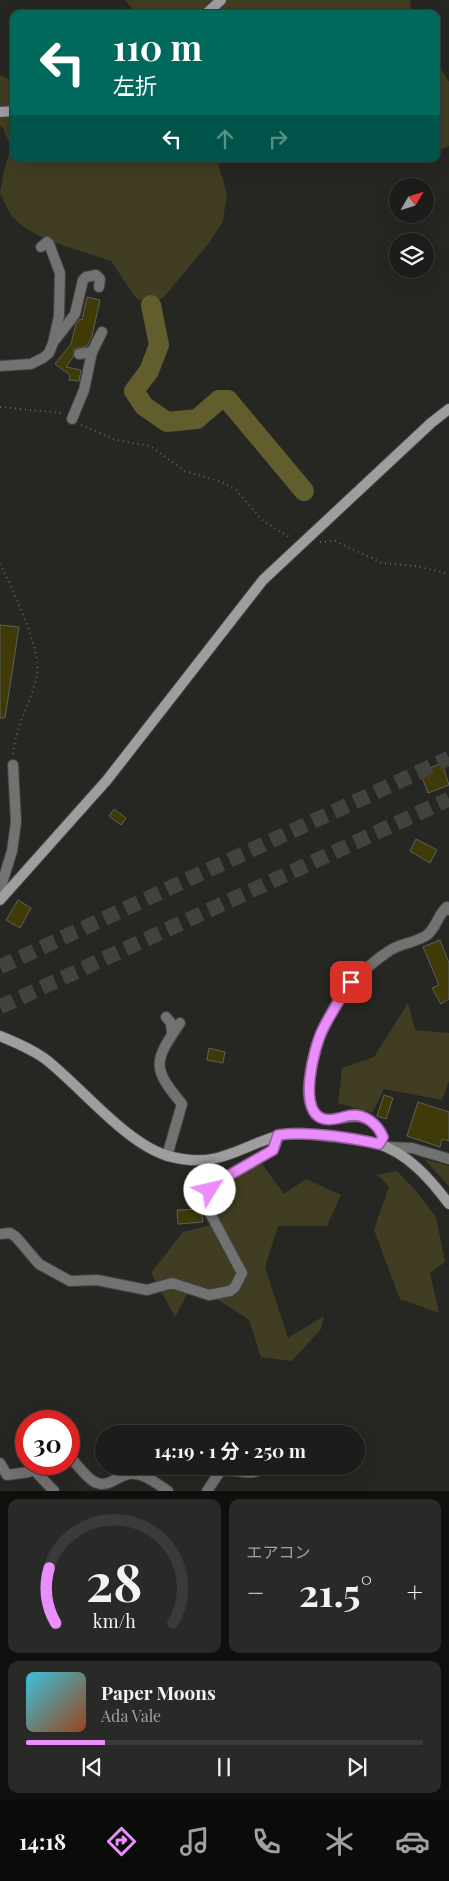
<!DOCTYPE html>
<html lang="ja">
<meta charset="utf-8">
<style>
:root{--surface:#1c1c1a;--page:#292927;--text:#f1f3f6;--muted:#a0a1a2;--line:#3a3a39;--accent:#ea8dfd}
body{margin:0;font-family:"Playfair Display","Noto Sans JP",serif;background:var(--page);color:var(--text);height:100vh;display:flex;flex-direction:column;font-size:19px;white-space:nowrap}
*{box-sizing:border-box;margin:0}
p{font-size:16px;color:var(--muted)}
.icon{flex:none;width:28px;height:28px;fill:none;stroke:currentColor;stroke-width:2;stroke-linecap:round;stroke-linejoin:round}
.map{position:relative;height:1491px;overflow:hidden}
.details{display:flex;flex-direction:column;gap:8px;padding:8px;background:#0f0f0e;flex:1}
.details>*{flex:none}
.top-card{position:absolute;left:10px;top:10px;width:430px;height:152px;border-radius:10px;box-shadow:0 5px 20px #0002,0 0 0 1px var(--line);background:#00695c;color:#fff;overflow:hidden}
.needle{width:32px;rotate:51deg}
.tools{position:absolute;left:389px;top:178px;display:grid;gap:10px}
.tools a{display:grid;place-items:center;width:45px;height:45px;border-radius:50%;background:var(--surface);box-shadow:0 5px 20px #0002,0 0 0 1px var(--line);font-size:25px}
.speed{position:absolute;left:15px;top:1410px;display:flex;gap:10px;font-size:25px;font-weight:700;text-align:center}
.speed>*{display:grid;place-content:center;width:65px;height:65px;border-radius:50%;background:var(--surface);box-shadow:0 5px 20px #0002,0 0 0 1px var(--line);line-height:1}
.speed .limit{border:8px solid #d22;background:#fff;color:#111}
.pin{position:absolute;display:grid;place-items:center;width:42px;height:42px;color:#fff;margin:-21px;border-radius:10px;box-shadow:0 2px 8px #0006}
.me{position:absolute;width:55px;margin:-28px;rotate:54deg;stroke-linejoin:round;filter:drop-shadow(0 0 4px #0008)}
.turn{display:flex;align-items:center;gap:18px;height:105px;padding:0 20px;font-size:22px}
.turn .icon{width:65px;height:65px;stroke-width:2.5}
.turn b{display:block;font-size:35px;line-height:42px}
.lanes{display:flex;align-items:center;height:48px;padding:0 20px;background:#0003;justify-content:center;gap:25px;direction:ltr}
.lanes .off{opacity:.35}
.big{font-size:38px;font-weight:700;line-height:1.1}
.details .tile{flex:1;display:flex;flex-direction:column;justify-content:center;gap:8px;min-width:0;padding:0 18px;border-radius:10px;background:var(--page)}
.details .dial{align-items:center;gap:0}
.dial svg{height:130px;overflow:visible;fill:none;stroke:var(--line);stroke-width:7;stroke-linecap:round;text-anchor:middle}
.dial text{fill:var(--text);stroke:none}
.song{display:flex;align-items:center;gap:15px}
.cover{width:60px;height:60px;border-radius:8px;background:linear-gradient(135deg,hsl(190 70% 55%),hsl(20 70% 35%))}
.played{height:5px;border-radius:2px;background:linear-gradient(90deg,var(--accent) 20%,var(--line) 20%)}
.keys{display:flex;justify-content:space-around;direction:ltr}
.heat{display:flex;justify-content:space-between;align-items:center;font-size:28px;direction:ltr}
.details .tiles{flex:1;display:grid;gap:8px;grid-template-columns:1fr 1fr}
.tile:last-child{grid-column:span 2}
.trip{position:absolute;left:95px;top:1425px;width:270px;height:50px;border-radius:25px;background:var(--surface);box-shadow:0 5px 20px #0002,0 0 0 1px var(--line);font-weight:700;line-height:50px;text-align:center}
.menu{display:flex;height:80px;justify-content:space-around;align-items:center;background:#0b0b0a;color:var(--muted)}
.menu .icon{width:35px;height:35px}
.menu .on{color:var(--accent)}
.menu b{font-size:22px;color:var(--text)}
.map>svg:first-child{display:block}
.green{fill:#403d22}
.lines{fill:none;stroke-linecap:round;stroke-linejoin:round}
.river{stroke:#625d2d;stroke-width:20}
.building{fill:#3f3a07;stroke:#5f5f5c}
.highway-tunnel{stroke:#424240;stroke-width:15;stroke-dasharray:15 8;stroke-linecap:butt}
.street-casing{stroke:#444441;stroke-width:12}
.secondary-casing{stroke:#444441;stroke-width:12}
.path{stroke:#656563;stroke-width:2;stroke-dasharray:1 4;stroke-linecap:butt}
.street{stroke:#737273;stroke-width:10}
.secondary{stroke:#9f9d9f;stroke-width:10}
.route-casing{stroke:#985ca4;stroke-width:12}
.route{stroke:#ea8dfd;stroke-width:9}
</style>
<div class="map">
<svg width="449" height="1491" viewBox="0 0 449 1491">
<rect width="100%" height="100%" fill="#262623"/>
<!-- green -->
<g class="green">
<path d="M 125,0 L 410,0 L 412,14 L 137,14 Z"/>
<path d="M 436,60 L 449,82 L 449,146 L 436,152 Z"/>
<path d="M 0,75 L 14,81 L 14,159 L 217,159 L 227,194 L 223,221 L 209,243 L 164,297 L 151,305 L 136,298 L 111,261 L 47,240 L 25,228 L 12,217 L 0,193 L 4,170 L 11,148 L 3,128 L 0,126 Z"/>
<path d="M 408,1003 L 415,1030 L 449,1033 L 449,1081 L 442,1100 L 384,1089 L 372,1113 L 338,1103 L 342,1068 L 374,1057 Z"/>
<path d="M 257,1157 L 284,1194 L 306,1179 L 341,1195 L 327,1226 L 278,1226 L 265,1267 L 288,1338 L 324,1316 L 321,1329 L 292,1361 L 261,1357 L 249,1320 L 193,1283 L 175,1317 L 151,1273 L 183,1232 L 215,1224 L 199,1178 L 228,1170 Z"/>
<path d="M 424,1159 L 449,1166 L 449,1187 L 447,1184 Z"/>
<path d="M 397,1171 L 416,1191 L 436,1217 L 445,1262 L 430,1273 L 439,1313 L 400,1299 L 374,1230 L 389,1186 L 377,1175 Z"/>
</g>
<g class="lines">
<!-- river -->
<path class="river" d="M 151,305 L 159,345 L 149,371 L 134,391 L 144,406 L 167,422 L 197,419 L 219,400 L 228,400 L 304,491"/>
</g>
<!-- building -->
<g class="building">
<path d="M 87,297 L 100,300 L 92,336 L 87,346 L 74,349 L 73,357 L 66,367 L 81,370 L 79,381 L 69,380 L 70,375 L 55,364 L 71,344 L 76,324 L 80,319 L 82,320 Z"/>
<path d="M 0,625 L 19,627 L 5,718 L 0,718 Z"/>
<path d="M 442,763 L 449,785 L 428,793 L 420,772 Z"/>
<path d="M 114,809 L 126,818 L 121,825 L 109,816 Z"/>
<path d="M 416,839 L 437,850 L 430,863 L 410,851 Z"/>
<path d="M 18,900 L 31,908 L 20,928 L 6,920 Z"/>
<path d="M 440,940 L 449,963 L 449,999 L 441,1004 L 432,988 L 439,985 L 423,947 Z"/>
<path d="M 209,1048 L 225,1052 L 223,1063 L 207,1060 Z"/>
<path d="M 384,1095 L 393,1098 L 386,1119 L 377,1116 Z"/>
<path d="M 418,1102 L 449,1112 L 449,1141 L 442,1139 L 440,1147 L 407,1136 Z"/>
<path d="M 201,1209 L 203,1222 L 178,1224 L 177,1210 Z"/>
</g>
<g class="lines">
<!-- highway-tunnel -->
<g class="highway-tunnel">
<path d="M 0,967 L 449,758"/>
<path d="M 0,1007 L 449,799"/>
</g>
<!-- street casing -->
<g class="street-casing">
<g id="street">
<path d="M 55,340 L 75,314 L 83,280 L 86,277 L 96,275 L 100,279 L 99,287"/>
<path d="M 79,354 L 92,352"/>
<path d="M 0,366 L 31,364 L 43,358 L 49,353 L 53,343 L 59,316 L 60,273 L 49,244 L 47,242 L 41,247"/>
<path d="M 72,419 L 84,390 L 92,352 L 102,332"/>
<path d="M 0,890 L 12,851 L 16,822 L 13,765"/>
<path d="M 166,1017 L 171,1023 L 172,1034"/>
<path d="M 379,1144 L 383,1137 C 364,1096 332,1133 315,1113 C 305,1102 309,1081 311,1068 C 321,1019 347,979 389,951 C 400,943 416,943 427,935 C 437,927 438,914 447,907 L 449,910"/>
<path d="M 387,1147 L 412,1148 L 449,1159"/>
<path d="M 167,1156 L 182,1104 C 152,1068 153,1062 180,1023"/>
<path d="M 0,1234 L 10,1233 L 16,1237 L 39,1264 L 70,1281 L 97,1280 L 147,1290 L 172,1283 L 209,1295 L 230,1291 L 235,1287 L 242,1273 L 211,1215 L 206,1202 L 209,1190 L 219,1181 L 273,1150 L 279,1135"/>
<path d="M 69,1456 C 76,1463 84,1475 93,1481 C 107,1490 116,1476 129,1474 C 143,1472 157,1484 168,1491"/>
<path d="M 0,1463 L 7,1475 L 29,1472 L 36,1464"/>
<path d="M 32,1468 L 54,1491"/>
<path d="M 207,1491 L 221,1470 C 236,1469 254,1478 266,1466"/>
</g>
</g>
<!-- secondary casing -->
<g class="secondary-casing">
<g id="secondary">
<path d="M 206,14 L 221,0"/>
<path d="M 0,112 L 14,111"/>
<path d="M 0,900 L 107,780 L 263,580 L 431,423 L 449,409"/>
<path d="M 0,1036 C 15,1042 31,1049 44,1058 C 81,1086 128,1147 172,1157 C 218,1168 235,1149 277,1136 C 292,1131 310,1134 325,1136 C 343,1138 361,1139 378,1144 C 408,1153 431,1180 449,1204"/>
</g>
</g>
<!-- path -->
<g class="path">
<path d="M 0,407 L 62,413"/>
<path d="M 81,425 L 116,440 L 150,446 L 185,471 L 222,482 L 236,490 L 263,521 L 291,538"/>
<path d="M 320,542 L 335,541 L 382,563 L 416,566 L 449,574"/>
<path d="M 0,564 C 12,587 42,651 37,675 C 31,703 15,727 13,756"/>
</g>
<!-- street -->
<use href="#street" class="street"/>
<!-- secondary -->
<use href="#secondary" class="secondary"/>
</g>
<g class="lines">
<!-- route casing -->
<g class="route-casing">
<path id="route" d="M 210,1190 L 219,1181 L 273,1150 L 278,1135 C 311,1131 347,1137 379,1144 L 383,1137 C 377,1123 363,1112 347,1116 C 340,1118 331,1121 324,1119 C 297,1112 314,1048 322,1031 C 330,1014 341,998 351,982"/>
</g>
<!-- route -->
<use href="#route" class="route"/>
</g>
</svg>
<div class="tools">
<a><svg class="needle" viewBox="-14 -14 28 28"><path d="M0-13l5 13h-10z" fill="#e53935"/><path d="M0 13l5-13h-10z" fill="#a0a1a2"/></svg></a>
<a><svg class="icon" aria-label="layers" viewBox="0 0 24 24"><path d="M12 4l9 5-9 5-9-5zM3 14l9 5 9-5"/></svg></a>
</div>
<div class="speed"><div class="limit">30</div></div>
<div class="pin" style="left:351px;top:982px;background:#d93025"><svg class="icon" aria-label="arrive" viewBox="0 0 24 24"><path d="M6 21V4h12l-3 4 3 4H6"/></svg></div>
<svg class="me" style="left:210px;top:1190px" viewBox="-20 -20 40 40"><circle r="19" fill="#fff"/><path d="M0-13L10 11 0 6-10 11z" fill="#ea8dfd"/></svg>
<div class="trip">14:19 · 1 分 · 250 m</div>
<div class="top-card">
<div class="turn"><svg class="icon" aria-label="left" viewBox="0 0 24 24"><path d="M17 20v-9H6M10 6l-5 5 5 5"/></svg><div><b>110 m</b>左折</div></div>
<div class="lanes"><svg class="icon" aria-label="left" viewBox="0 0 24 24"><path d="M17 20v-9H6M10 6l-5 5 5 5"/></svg><svg class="icon off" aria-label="ahead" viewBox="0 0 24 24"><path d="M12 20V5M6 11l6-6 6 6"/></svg><svg class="icon off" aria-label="right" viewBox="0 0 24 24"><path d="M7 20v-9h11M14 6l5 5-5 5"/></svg></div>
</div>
</div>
<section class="details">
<div class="tiles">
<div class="tile dial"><svg viewBox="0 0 100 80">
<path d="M14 69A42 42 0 1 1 86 69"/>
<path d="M14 69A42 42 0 0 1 10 35" stroke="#ea8dfd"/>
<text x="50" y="56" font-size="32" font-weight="700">28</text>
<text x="50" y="72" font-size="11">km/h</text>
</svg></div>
<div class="tile"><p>エアコン</p>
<div class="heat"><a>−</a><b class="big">21.5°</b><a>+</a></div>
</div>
<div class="tile">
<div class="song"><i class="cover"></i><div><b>Paper Moons</b><p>Ada Vale</p></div></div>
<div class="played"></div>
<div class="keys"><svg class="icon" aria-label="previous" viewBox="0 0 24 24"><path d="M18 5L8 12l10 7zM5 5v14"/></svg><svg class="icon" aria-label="pause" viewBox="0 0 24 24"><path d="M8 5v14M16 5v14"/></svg><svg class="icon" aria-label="next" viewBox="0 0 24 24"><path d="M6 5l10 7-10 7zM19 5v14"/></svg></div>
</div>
</div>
</section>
<nav class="menu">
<b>14:18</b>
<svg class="icon on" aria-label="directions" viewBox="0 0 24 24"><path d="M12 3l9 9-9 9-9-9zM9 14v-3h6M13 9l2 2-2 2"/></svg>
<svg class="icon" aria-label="music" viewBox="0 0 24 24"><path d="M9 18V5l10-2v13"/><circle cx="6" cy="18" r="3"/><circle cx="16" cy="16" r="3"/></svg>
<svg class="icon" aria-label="phone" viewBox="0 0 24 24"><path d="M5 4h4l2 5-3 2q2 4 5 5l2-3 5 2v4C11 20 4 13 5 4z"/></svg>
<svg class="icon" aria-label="climate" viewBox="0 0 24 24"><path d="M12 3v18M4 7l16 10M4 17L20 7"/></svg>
<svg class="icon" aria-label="car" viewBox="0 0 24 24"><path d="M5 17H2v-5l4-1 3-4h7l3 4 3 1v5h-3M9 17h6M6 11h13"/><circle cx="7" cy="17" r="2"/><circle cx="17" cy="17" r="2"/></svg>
</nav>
